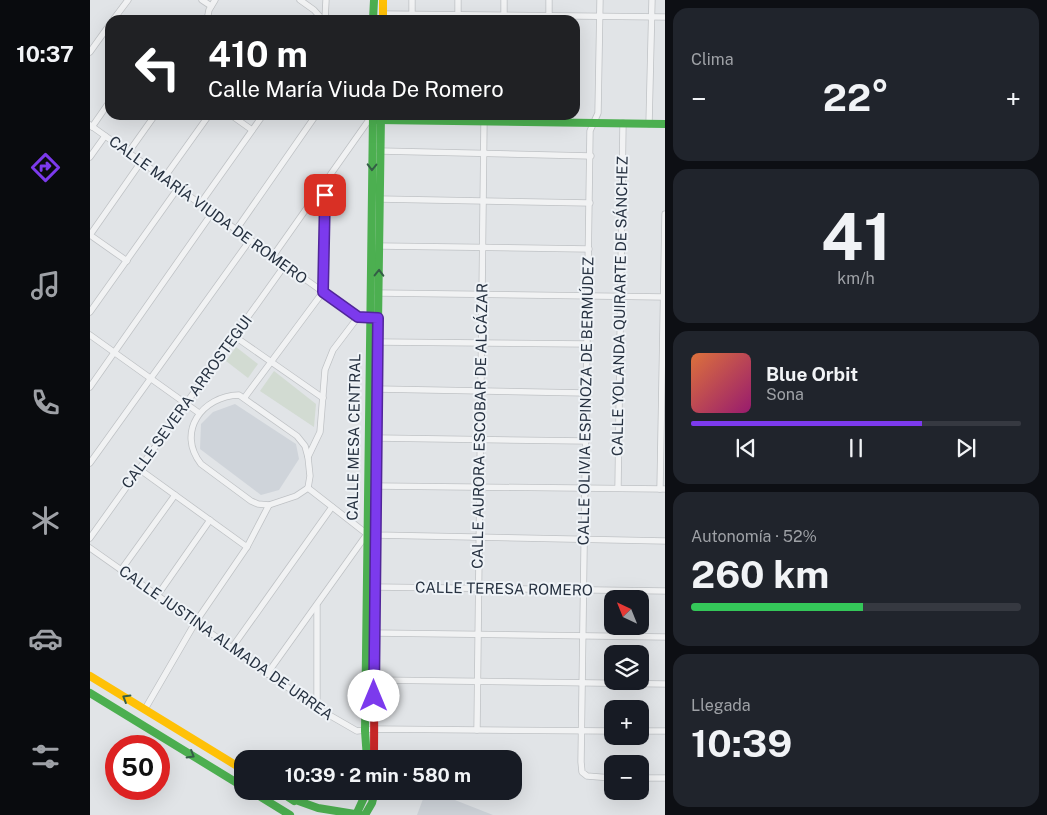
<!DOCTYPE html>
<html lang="es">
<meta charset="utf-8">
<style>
:root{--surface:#171b24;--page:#20242c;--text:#f1f3f6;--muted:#9ea1a6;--line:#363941;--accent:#7c3aed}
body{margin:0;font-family:"Public Sans",sans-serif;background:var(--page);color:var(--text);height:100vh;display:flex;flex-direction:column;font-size:19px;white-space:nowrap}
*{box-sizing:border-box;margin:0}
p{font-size:16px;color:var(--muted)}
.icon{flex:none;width:28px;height:28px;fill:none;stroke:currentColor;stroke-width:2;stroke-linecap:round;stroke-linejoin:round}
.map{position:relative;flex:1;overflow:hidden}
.drawer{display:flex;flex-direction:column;gap:8px;padding:8px;background:#0d0f14;width:382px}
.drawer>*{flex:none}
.hud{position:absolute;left:15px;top:15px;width:475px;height:105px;border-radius:15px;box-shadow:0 5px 20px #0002;background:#202124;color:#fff;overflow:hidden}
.needle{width:32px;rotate:317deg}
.buttons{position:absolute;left:514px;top:590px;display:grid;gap:10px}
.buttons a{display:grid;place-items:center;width:45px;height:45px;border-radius:10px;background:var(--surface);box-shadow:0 5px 20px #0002;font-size:25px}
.speed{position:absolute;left:15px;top:735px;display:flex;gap:10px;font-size:25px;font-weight:700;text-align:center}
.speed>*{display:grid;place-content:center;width:65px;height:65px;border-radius:50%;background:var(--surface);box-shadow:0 5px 20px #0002;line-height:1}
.speed .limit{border:8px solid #d22;background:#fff;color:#111}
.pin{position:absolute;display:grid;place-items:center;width:42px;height:42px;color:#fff;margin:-21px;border-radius:10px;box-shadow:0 2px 8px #0006}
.me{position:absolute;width:55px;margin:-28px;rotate:0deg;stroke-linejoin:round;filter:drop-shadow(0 0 4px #0008)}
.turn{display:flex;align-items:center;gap:18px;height:105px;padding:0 20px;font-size:22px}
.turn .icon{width:65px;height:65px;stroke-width:2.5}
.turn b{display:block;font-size:35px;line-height:42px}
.big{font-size:38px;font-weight:700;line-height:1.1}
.drawer .tile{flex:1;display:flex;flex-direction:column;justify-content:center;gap:8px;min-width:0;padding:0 18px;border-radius:15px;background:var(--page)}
.drawer .dial{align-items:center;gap:0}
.dial b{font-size:65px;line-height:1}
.song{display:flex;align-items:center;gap:15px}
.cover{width:60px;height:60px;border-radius:8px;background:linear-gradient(135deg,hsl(20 70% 55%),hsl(320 70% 35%))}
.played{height:5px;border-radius:2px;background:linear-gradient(90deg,var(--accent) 70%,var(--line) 70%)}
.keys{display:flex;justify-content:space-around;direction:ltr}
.heat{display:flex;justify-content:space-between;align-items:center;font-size:28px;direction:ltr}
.charge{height:8px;border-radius:4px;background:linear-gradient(90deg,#34c759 52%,var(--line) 0)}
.trip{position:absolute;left:144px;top:750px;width:288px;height:50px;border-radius:15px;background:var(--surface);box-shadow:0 5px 20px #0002;font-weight:700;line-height:50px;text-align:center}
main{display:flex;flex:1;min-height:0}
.menu{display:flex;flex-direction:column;width:90px;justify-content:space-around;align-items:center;background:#090b0e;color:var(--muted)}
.menu .icon{width:35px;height:35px}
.menu .current{color:var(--accent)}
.menu b{font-size:22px;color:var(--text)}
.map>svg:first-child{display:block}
.built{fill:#cfd4da}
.green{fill:#d2dbd2}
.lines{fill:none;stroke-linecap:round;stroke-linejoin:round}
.street-casing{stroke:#bfc2c5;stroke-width:7}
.street{stroke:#f1f2f3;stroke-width:5.5}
.fast{stroke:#4caf50;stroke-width:8}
.slow{stroke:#ffc107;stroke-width:8}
.jam{stroke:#c62828;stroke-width:8}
.oneway{stroke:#345e46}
.route-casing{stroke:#51269a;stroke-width:12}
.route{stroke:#7c3aed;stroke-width:9}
.labels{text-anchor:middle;stroke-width:4;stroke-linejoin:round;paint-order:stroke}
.street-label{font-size:15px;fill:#273241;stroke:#eff3f7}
</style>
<main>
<nav class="menu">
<b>10:37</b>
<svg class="icon current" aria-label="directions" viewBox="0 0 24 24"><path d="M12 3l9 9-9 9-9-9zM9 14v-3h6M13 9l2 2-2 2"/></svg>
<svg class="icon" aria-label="music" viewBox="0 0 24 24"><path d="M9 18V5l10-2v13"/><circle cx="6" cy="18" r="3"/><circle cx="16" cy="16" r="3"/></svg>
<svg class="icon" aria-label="phone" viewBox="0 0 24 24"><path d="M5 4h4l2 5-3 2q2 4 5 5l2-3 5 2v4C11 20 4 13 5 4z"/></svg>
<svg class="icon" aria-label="climate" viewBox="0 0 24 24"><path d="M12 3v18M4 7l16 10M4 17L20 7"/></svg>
<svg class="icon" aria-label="car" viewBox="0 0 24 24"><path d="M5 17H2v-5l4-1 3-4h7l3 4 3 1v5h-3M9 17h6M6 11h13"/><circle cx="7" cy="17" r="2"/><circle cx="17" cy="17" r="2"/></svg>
<svg class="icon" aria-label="filters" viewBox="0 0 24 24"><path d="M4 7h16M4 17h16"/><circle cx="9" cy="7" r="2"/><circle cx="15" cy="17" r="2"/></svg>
</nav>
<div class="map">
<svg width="575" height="815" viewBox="0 0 575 815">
<rect width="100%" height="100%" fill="#e1e4e7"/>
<!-- built -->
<g class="built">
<path d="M 145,404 L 206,444 L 209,459 L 189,490 L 171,495 L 110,449 L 111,424 L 123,412 Z"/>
<path d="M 336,791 L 342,791 L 403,815 L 327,815 Z"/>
</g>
<!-- green -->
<g class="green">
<path d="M 146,347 L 168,364 L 158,378 L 136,361 Z"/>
<path d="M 184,371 L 226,404 L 224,427 L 170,391 Z"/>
</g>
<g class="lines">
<!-- street casing -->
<g class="street-casing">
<g id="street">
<path d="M 112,0 L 121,6"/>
<path d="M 210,0 L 224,10 L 233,20"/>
<path d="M 414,0 L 414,20"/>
<path d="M 510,0 L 508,113 L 500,131 L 491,762 L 492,772 L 497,776 L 522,778"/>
<path d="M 293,14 L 575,17"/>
<path d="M 23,20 L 38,0"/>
<path d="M 117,20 L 119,10 L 125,0"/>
<path d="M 235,20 L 236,0"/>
<path d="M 322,20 L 322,0"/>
<path d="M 368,20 L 368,0"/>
<path d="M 459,20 L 459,0"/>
<path d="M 0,52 L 20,24"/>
<path d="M 141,115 L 162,130"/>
<path d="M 559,124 L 562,0"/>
<path d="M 0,125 L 268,317 L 284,318"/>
<path d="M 2,127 L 20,101"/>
<path d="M 290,151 L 501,156"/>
<path d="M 38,153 L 65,115"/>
<path d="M 0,157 L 15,136"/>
<path d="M 74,178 L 119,115"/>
<path d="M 289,199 L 500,203"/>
<path d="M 110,204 L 173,115"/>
<path d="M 146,230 L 226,115"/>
<path d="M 289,246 L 499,249"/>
<path d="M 183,256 L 281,117"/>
<path d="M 37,261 L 0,235 L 51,162"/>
<path d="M 288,293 L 575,297"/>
<path d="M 0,312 L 88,188"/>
<path d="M 0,335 L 109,413"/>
<path d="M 144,336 L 233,398"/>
<path d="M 288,342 L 497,344"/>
<path d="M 0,387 L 122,213"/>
<path d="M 287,389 L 496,393"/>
<path d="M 155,397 L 233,292 L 235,235 L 234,183"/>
<path d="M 287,438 L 496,441"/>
<path d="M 0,463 L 160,240"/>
<path d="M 49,469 L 157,547"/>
<path d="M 286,486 L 575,489"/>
<path d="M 218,488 L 277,534 L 285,535 L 575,541"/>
<path d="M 218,488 L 220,476 L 218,457 L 230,432 L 235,370 L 243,350 L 268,317"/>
<path d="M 528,488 L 533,123"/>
<path d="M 570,489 L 575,214"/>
<path d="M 179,505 L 168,504 L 161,501 L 111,464 C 86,432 112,396 149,395 L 207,436 L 215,446 L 218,457"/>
<path d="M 0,538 L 195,265"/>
<path d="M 0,548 L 227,708 L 267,731 L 283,729 L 522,731"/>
<path d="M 31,570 L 85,495"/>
<path d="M 284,587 L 575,591"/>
<path d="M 67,596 L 120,520"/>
<path d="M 284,633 L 575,637"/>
<path d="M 141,649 L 242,507"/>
<path d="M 177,674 L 277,534"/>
<path d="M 284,680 L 575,684"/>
<path d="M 227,708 L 227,606"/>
<path d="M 55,709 L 105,623 L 157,547 L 179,505 L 206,496 L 218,488"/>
<path d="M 387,730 L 394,122"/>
<path d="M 550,731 L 575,731"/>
<path d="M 550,778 L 575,778"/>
</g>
</g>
<!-- street -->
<use href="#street" class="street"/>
<!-- fast -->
<g class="fast">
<path d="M 283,20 L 284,0"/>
<path d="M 287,120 L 575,124"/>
<path d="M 285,532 L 291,115"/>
<path d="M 0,693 L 152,786"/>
<path d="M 277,759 L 275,731 L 283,115"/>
<path d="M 161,791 L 200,815"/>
<path d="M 189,791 L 204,801"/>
<path d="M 200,798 L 228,808 L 271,815"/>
<path d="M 266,815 L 277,791"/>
<path d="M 275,815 L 282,803 L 285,791"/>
</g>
<!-- slow -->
<g class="slow">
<path d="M 293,0 L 293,20"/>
<path d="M 0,676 L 152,769"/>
</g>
<!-- jam -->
<path class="jam" d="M 284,759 L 285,532"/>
</g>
<!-- one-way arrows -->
<defs><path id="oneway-chevron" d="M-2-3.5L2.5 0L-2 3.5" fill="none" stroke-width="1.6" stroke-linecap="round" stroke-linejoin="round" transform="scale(1.25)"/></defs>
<g class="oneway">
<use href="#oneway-chevron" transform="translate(282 167) rotate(91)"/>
<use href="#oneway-chevron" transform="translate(289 273) rotate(-89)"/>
<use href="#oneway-chevron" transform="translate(36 698) rotate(-149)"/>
<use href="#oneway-chevron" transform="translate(101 755) rotate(31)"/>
</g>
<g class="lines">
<!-- route casing -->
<g class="route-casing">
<path id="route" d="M 235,195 L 233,292 L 268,317 L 288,318 L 284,696"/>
</g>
<!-- route -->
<use href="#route" class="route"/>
</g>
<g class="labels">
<!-- street labels -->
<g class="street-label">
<text transform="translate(118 210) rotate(36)" y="5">CALLE MARÍA VIUDA DE ROMERO</text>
<text transform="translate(530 306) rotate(-89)" y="5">CALLE YOLANDA QUIRARTE DE SÁNCHEZ</text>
<text transform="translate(496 401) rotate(-89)" y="5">CALLE OLIVIA ESPINOZA DE BERMÚDEZ</text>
<text transform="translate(97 402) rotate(-54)" y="5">CALLE SEVERA ARROSTEGUI</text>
<text transform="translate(390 426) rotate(-89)" y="5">CALLE AURORA ESCOBAR DE ALCÁZAR</text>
<text transform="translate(264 437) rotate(-89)" y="5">CALLE MESA CENTRAL</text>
<text transform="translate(414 589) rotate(1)" y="5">CALLE TERESA ROMERO</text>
<text transform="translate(136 643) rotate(35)" y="5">CALLE JUSTINA ALMADA DE URREA</text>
</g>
</g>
</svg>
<div class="buttons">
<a><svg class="needle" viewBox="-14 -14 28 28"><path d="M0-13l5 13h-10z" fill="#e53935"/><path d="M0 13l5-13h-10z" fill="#9ea1a6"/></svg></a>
<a><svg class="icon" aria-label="layers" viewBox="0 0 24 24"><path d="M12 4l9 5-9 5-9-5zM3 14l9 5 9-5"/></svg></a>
<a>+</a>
<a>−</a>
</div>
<div class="speed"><div class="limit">50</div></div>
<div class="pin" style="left:235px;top:195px;background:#d93025"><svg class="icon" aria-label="arrive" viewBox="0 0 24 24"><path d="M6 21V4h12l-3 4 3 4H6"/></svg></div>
<svg class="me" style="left:284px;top:696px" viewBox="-20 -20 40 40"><circle r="19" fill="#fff"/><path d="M0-13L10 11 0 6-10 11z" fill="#7c3aed"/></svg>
<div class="trip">10:39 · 2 min · 580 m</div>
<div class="hud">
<div class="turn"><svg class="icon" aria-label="left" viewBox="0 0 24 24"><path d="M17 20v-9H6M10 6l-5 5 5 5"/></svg><div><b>410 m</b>Calle María Viuda De Romero</div></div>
</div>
</div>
<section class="drawer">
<div class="tile"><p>Clima</p>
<div class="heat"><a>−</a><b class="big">22°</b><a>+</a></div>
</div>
<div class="tile dial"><b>41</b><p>km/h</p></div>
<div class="tile">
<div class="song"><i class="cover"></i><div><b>Blue Orbit</b><p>Sona</p></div></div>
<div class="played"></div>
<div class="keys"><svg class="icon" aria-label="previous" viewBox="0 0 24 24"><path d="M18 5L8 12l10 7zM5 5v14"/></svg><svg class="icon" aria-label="pause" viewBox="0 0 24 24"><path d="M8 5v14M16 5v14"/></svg><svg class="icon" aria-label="next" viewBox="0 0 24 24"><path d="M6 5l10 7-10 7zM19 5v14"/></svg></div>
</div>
<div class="tile"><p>Autonomía · 52%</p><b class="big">260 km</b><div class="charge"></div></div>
<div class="tile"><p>Llegada</p><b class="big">10:39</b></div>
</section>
</main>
